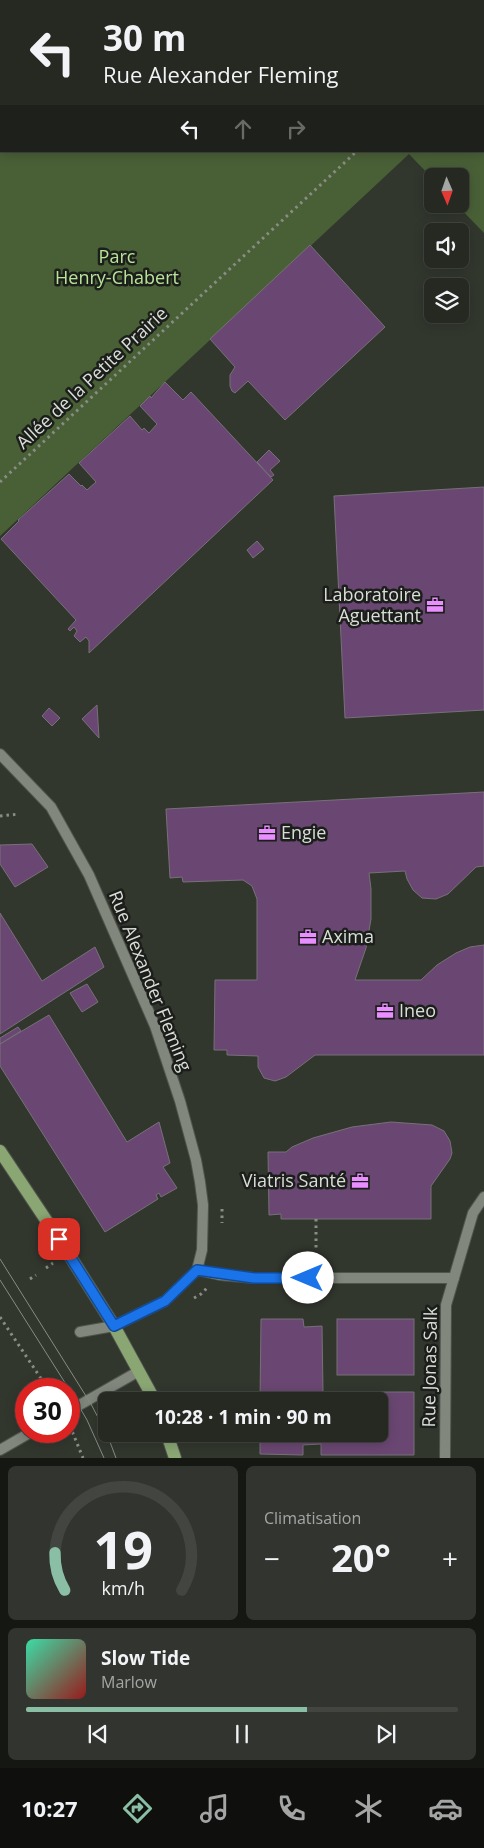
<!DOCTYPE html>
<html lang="fr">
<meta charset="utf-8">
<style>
:root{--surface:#262922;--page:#32352f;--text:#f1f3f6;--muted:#a4a6a5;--line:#424540;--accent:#8abfa5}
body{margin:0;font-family:"Open Sans",sans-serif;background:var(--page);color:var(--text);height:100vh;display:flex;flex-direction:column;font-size:19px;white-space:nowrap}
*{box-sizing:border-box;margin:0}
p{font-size:16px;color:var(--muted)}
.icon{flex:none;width:28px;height:28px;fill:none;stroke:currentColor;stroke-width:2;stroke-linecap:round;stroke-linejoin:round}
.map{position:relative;height:1458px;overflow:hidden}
.details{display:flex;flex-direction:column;gap:8px;padding:8px;background:#151713;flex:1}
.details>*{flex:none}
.guide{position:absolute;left:0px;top:0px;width:485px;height:152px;box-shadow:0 2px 12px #0003,0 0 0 1px var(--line);background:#262922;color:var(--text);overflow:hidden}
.needle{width:32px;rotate:178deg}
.buttons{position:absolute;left:424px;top:168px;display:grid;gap:10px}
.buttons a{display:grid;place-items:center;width:45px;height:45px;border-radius:8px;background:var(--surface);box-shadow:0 2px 12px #0003,0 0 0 1px var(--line);font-size:25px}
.speed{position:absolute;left:15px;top:1378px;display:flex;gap:10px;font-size:25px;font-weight:700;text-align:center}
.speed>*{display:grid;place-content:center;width:65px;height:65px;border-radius:50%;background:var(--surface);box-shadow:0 2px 12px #0003,0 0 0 1px var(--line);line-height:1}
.speed .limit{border:8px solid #d22;background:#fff;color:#111}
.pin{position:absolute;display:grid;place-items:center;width:42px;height:42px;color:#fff;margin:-21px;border-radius:10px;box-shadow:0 2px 8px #0006}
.me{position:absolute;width:55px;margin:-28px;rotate:270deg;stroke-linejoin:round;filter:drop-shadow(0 0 4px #0008)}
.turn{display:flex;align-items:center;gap:18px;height:105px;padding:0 20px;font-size:22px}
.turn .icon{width:65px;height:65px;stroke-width:2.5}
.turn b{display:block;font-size:35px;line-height:42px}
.lanes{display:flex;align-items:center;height:48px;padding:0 20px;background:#0003;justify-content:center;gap:25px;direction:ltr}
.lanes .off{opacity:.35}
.big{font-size:38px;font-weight:700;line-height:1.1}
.details .card{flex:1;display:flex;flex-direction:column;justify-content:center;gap:8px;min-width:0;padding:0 18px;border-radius:8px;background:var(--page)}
.details .dial{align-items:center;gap:0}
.dial svg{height:130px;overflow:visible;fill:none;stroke:var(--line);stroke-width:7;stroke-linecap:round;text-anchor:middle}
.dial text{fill:var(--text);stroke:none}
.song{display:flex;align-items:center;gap:15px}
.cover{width:60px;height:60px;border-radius:8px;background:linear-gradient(135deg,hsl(160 70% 55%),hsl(0 70% 35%))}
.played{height:5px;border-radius:2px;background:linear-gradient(90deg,var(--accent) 65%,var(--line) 65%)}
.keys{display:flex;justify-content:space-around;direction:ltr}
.heat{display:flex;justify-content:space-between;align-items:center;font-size:28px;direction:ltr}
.details .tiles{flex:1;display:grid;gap:8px;grid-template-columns:1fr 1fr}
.card:last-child{grid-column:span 2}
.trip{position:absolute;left:98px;top:1392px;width:290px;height:50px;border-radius:8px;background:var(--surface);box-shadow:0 2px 12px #0003,0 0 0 1px var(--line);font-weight:700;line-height:50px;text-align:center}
.menu{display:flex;height:80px;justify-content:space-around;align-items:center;background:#0f100e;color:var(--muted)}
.menu .icon{width:35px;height:35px}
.menu .current{color:var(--accent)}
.menu b{font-size:22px;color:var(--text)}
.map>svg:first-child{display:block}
.green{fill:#496037;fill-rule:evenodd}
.building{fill:#6a4772;stroke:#777079}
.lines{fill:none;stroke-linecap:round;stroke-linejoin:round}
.lane-casing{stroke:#50544d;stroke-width:12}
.street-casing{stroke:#50544d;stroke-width:12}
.primary-casing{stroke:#50544d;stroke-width:14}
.path{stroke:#888d85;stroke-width:3;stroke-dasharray:2.5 4;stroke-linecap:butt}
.lane{stroke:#81877c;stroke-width:10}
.street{stroke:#81877c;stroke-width:10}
.primary{stroke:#89a673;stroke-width:12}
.tram{stroke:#878c84;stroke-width:1}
.route-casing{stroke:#114b97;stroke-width:12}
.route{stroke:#1a73e8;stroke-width:9}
.labels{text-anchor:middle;stroke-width:5;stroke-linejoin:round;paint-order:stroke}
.park-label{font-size:18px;fill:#b9e498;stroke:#1b1e1a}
.street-label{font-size:18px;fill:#daded8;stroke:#1b1e1a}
.poi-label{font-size:18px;fill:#daded8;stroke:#1b1e1a;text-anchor:start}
</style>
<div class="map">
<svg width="484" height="1458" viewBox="0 0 484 1458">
<rect width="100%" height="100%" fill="#32372e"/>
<!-- green -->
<path class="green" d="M 0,0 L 484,0 L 484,233 L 456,204 L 460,204 L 460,176 L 432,176 L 432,178 L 409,154 L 0,536 ZM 1,1 L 484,1 L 484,151 L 1,151 Z"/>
<!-- building -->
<g class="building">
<path d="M 310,245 L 385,327 L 285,420 L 248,381 L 235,393 L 232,391 L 230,386 L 230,375 L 235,367 L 210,339 Z"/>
<path d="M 165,382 L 183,400 L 191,392 L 273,480 L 89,653 L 89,641 L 86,637 L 80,642 L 74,636 L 77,631 L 74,627 L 70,631 L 68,629 L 76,620 L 1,539 L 19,521 L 18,520 L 69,474 L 81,486 L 82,485 L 87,490 L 96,482 L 79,463 L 130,416 L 142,430 L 144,428 L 149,433 L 157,424 L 140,406 L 150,396 L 151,398 Z"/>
<path d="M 269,450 L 280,461 L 270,470 L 274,475 L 271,477 L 257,462 Z"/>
<path d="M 484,487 L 484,710 L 345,718 L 334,496 Z"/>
<path d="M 257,541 L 264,549 L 253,558 L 247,550 Z"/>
<path d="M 97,705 L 99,738 L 82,719 Z"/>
<path d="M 49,708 L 60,718 L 52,726 L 42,716 Z"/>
<path d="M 484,792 L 484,866 L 476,867 L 448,894 L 436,899 L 422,898 L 413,890 L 407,879 L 405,871 L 369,873 L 371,889 L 371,919 L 366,948 L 355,980 L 421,980 L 437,965 L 456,953 L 470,947 L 484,945 L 484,1055 L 315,1055 L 286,1077 L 275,1081 L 264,1078 L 258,1067 L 258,1056 L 227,1055 L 227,1050 L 214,1050 L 215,980 L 257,980 L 257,899 L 252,886 L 243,880 L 183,882 L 182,877 L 170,878 L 166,809 Z"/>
<path d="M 32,844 L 48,867 L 15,887 L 0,864 L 0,845 Z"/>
<path d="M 0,913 L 42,981 L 95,947 L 104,967 L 0,1034 Z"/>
<path d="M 87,984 L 98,1002 L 82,1012 L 70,993 Z"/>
<path d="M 49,1015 L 127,1142 L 159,1122 L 170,1163 L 163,1167 L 177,1188 L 161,1197 L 159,1193 L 156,1195 L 158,1199 L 105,1232 L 0,1066 L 0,1044 Z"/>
<path d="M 18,1027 L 21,1031 L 0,1044 L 0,1038 Z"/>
<path d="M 391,1122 L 432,1125 L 444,1131 L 450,1141 L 452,1153 L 450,1159 L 431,1186 L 431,1219 L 281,1219 L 281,1214 L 269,1215 L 268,1152 L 286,1152 L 292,1147 L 313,1138 L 352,1127 Z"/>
<path d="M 261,1319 L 303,1319 L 304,1327 L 322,1326 L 323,1392 L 414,1392 L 414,1455 L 321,1455 L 321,1444 L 303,1445 L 303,1455 L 260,1454 L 260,1434 L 379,1434 L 379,1401 L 260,1401 Z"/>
<rect x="337" y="1319" width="77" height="56"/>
</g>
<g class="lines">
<!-- lane casing -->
<g class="lane-casing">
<g id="lane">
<path d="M 69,1411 L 139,1371"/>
<path d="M 0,1450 L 33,1431"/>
</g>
</g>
<!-- street casing -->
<g class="street-casing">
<g id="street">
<path d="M 0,754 L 51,807 L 89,875 L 155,1026 L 180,1101 L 196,1160 L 200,1182 L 203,1205 L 202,1250 L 197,1270 L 165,1301 L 114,1326 L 80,1332"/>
<path d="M 197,1270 L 220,1275 L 254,1278 L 454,1278"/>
<path d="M 445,1458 L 446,1305 L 473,1213 L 484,1197"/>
</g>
</g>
<!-- primary casing -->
<g class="primary-casing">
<g id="primary">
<path d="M 0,1151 L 68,1253 L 114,1326 L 155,1401"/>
<path d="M 167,1434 L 175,1458"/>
</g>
</g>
<!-- path -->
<g class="path">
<path d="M 209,0 L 210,1"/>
<path d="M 0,482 L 357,151"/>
<path d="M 0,816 L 19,814"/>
<path d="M 222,1209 L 222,1223"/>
<path d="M 316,1219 L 316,1251"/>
<path d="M 46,1268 L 53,1263"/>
<path d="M 30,1279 L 36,1275"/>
<path d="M 194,1298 L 201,1294 L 207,1288"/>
<path d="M 0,1317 L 48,1389"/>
<path d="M 70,1426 L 83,1458"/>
</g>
<!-- lane -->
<use href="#lane" class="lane"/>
<!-- street -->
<use href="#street" class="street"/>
<!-- primary -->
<use href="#primary" class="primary"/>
<!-- tram -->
<g class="tram">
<path d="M 0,1259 L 91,1404 L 106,1433"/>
<path d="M 0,1280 L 69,1389"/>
<path d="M 69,1389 L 87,1420 L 104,1458"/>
<path d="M 107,1434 L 116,1458"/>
</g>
</g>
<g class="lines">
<!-- route casing -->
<g class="route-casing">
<path id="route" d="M 59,1239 L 114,1326 L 165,1301 L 197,1270 L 254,1278 L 308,1278"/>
</g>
<!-- route -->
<use href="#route" class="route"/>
</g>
<!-- icons -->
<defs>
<g id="office-bare" transform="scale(1.35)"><path d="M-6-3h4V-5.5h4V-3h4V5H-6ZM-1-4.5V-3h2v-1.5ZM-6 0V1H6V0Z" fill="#e98eff" stroke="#1b1e1a" stroke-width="2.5" paint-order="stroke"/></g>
</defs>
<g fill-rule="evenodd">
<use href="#office-bare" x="435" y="605"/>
<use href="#office-bare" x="267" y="833"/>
<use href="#office-bare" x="308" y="937"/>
<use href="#office-bare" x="385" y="1011"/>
<use href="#office-bare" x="360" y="1181"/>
</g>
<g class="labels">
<!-- park labels -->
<g class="park-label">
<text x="117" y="263">Parc<tspan x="117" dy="21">Henry-Chabert</tspan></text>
</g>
<!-- street labels -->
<g class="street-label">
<text transform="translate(92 378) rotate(-43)" y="6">Allée de la Petite Prairie</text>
<text transform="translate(150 981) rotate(68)" y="6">Rue Alexander Fleming</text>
<text transform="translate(430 1367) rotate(-89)" y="6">Rue Jonas Salk</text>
</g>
<!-- poi labels -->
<g class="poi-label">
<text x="421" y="601" text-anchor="end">Laboratoire<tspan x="421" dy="21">Aguettant</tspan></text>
<text x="281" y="839">Engie</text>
<text x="322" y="943">Axima</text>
<text x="399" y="1017">Ineo</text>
<text x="346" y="1187" text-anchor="end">Viatris Santé</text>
</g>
</g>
</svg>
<div class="buttons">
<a><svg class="needle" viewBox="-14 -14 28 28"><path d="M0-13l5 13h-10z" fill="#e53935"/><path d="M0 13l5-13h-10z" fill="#a4a6a5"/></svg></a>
<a><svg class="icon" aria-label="sound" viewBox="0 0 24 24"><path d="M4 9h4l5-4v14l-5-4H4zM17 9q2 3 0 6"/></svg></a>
<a><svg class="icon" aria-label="layers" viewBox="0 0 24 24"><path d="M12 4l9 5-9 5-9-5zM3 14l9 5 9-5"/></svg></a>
</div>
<div class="speed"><div class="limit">30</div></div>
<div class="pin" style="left:59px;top:1239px;background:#d93025"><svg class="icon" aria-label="arrive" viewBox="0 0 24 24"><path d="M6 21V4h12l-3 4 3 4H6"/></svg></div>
<svg class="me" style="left:308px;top:1278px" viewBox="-20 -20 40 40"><circle r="19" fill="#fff"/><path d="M0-13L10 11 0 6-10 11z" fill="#1a73e8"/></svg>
<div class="trip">10:28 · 1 min · 90 m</div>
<div class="guide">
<div class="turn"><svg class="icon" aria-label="left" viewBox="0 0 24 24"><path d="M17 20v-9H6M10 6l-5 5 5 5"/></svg><div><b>30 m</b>Rue Alexander Fleming</div></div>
<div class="lanes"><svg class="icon" aria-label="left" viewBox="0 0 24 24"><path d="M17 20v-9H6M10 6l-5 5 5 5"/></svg><svg class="icon off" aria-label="ahead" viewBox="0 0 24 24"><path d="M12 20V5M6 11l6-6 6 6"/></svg><svg class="icon off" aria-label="right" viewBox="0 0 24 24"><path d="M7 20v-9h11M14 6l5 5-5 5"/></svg></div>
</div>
</div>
<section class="details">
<div class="tiles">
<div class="card dial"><svg viewBox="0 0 100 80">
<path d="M14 69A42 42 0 1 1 86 69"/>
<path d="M14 69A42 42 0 0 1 8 46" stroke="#8abfa5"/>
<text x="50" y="56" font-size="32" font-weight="700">19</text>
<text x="50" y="72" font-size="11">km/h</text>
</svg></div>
<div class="card"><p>Climatisation</p>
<div class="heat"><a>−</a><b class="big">20°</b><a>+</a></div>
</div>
<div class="card">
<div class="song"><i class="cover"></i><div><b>Slow Tide</b><p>Marlow</p></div></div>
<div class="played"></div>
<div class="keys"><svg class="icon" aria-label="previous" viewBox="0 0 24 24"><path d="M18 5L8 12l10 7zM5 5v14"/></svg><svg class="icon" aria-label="pause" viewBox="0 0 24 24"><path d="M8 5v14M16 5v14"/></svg><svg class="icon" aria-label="next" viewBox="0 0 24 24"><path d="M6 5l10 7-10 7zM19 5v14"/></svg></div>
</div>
</div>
</section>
<nav class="menu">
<b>10:27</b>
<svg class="icon current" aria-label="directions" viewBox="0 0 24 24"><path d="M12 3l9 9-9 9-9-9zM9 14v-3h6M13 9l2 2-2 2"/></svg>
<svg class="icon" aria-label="music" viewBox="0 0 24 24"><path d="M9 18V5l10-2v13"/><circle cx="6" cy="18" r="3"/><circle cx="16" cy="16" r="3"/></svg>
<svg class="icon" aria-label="phone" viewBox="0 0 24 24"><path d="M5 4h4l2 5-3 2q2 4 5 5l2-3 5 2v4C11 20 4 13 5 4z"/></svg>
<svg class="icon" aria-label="climate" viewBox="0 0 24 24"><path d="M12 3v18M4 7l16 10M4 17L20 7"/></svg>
<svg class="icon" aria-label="car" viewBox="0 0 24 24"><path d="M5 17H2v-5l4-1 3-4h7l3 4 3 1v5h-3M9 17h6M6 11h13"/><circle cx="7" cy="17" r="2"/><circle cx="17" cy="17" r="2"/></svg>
</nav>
